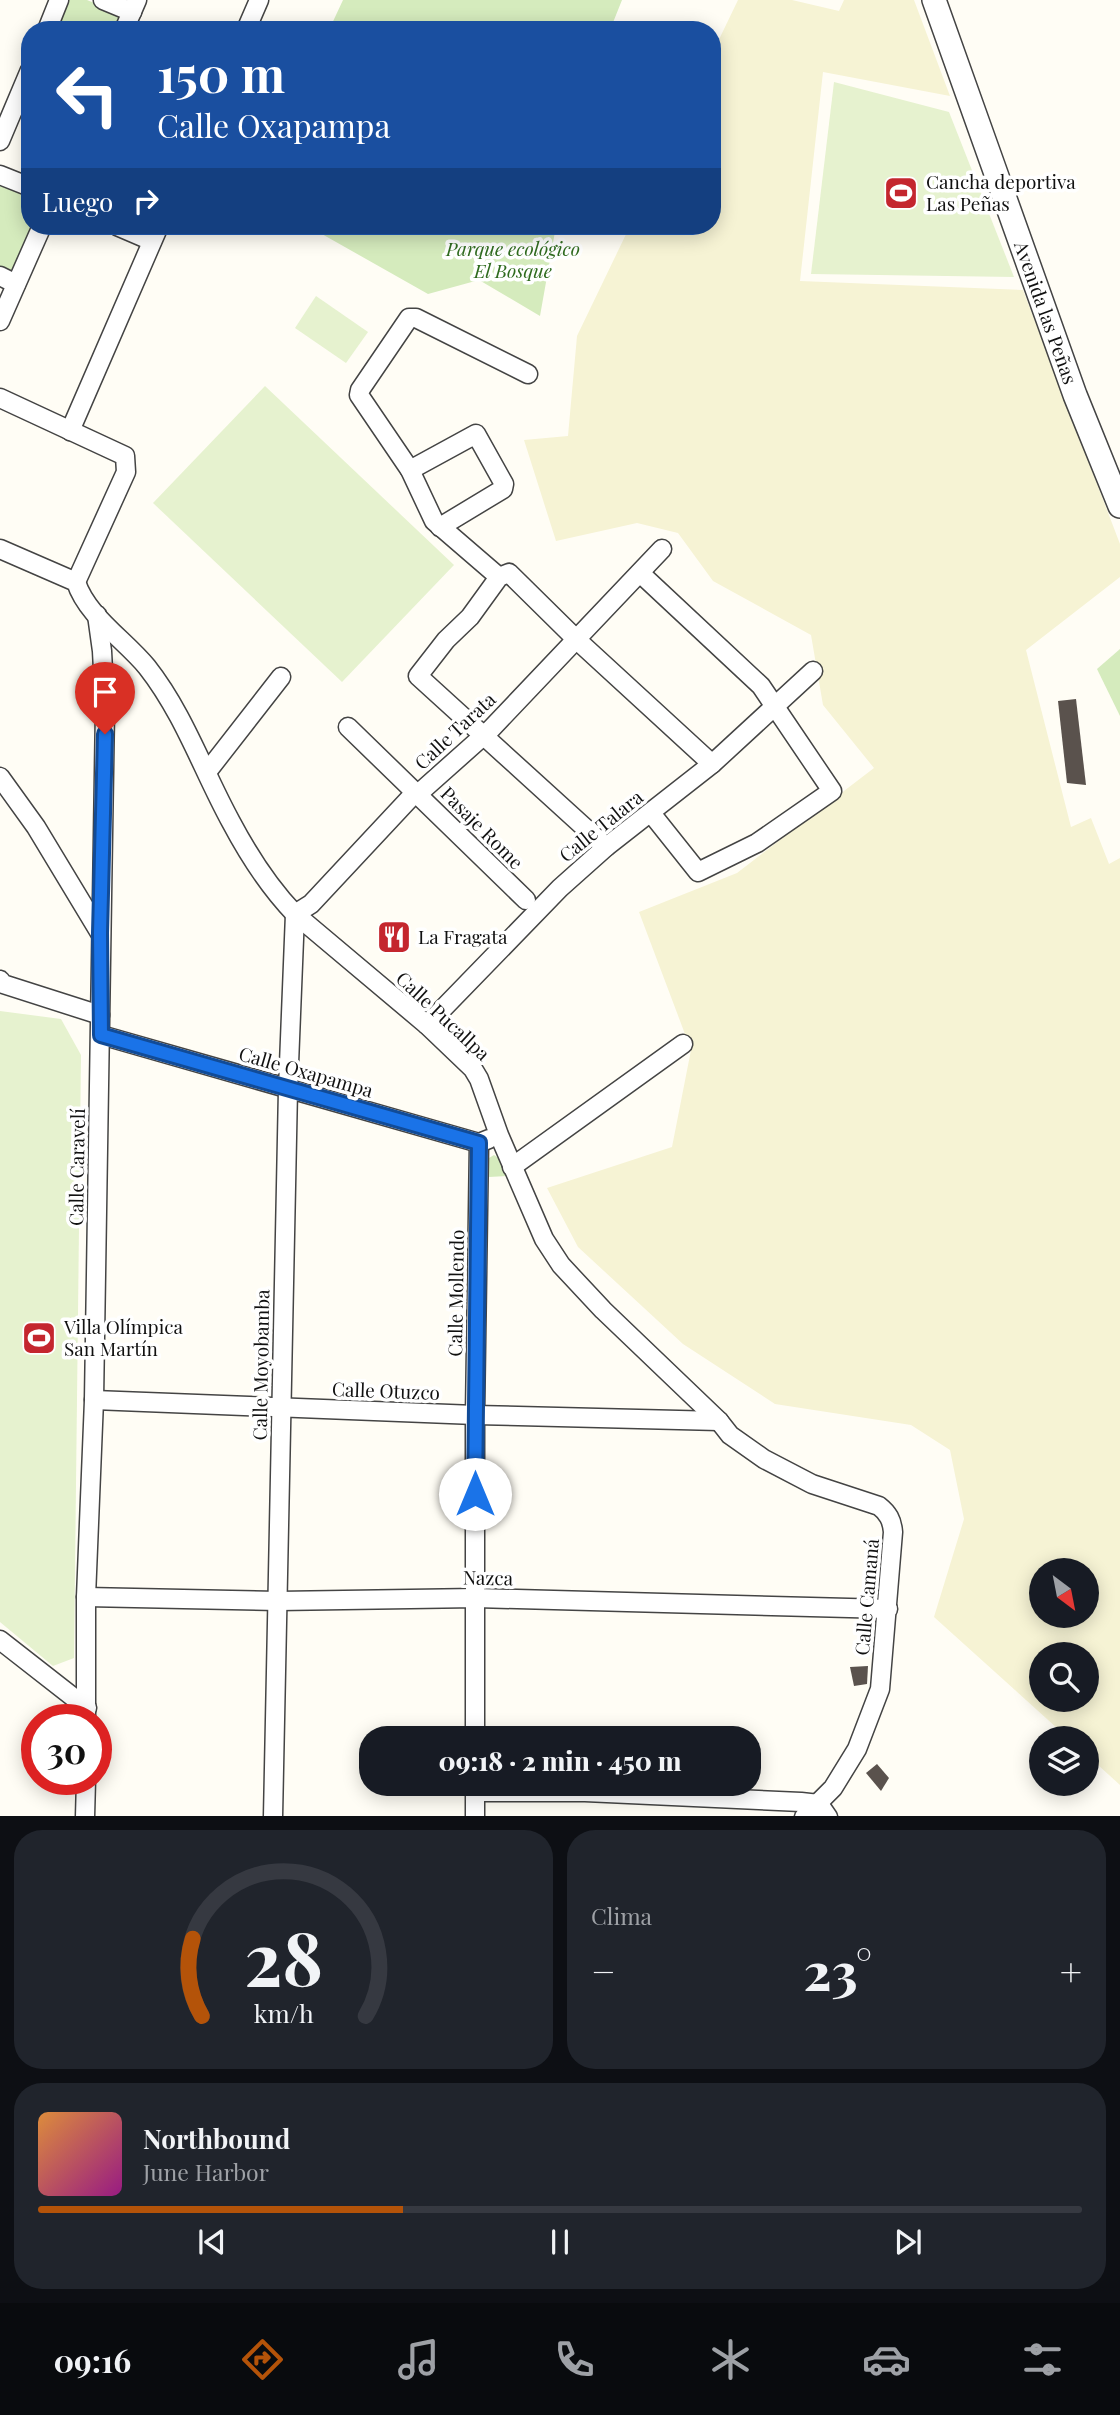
<!DOCTYPE html>
<html lang="es">
<meta charset="utf-8">
<style>
:root{--surface:#171b24;--page:#20242c;--text:#f1f3f6;--muted:#9ea1a6;--line:#363941;--accent:#b45309}
body{margin:0;font-family:"Playfair Display",serif;background:var(--page);color:var(--text);height:100vh;display:flex;flex-direction:column;font-size:26px;white-space:nowrap}
*{box-sizing:border-box;margin:0}
p{font-size:23px;color:var(--muted)}
.icon{flex:none;width:38px;height:38px;fill:none;stroke:currentColor;stroke-width:2;stroke-linecap:round;stroke-linejoin:round}
.map{position:relative;height:1816px;overflow:hidden}
.side{display:flex;flex-direction:column;gap:14px;padding:14px;background:#0d0f14;flex:1}
.side>*{flex:none}
.hud{position:absolute;left:21px;top:21px;width:700px;height:214px;border-radius:28px;box-shadow:0 4px 18px #0003;background:#1a4fa0;color:#fff;overflow:hidden}
.needle{width:46px;rotate:148deg}
.fabs{position:absolute;left:1029px;top:1558px;display:grid;gap:14px}
.fabs a{display:grid;place-items:center;width:70px;height:70px;border-radius:50%;background:var(--surface);box-shadow:0 4px 18px #0003;font-size:35px}
.speed{position:absolute;left:21px;top:1704px;display:flex;gap:14px;font-size:35px;font-weight:700;text-align:center}
.speed>*{display:grid;place-content:center;width:91px;height:91px;border-radius:50%;background:var(--surface);box-shadow:0 4px 18px #0003;line-height:1}
.speed .limit{border:10px solid #d22;background:#fff;color:#111}
.pin{position:absolute;display:grid;place-items:center;width:60px;height:60px;color:#fff;margin:-72px -30px;border-radius:50% 50% 50% 0;rotate:-45deg;box-shadow:0 0 7px #0007}
.pin .icon{rotate:45deg}
.me{position:absolute;width:77px;margin:-38px;rotate:0deg;stroke-linejoin:round;filter:drop-shadow(0 0 5px #0008)}
.turn{display:flex;align-items:center;gap:24px;height:147px;padding:0 21px;font-size:32px}
.turn .icon{width:91px;height:91px;stroke-width:2.5}
.turn b{display:block;font-size:49px;line-height:60px}
.then{display:flex;align-items:center;height:66px;padding:0 21px;background:#0003;gap:14px;font-size:26px}
.big{font-size:52px;font-weight:800;line-height:1.1}
.side .card{flex:1;display:flex;flex-direction:column;justify-content:center;gap:10px;min-width:0;padding:0 24px;border-radius:28px;background:var(--page)}
.side .dial{align-items:center;gap:0}
.dial svg{height:182px;overflow:visible;fill:none;stroke:var(--line);stroke-width:7;stroke-linecap:round;text-anchor:middle}
.dial text{fill:var(--text);stroke:none}
.song{display:flex;align-items:center;gap:21px}
.cover{width:84px;height:84px;border-radius:10px;background:linear-gradient(135deg,hsl(30 70% 55%),hsl(310 70% 35%))}
.played{height:7px;border-radius:4px;background:linear-gradient(90deg,var(--accent) 35%,var(--line) 35%)}
.keys{display:flex;justify-content:space-around;direction:ltr}
.heat{display:flex;justify-content:space-between;align-items:center;font-size:38px;direction:ltr}
.side .tiles{flex:1;display:grid;gap:14px;grid-template-columns:1fr 1fr}
.card:last-child{grid-column:span 2}
.trip{position:absolute;left:359px;top:1726px;width:402px;height:70px;border-radius:28px;background:var(--surface);box-shadow:0 4px 18px #0003;font-weight:800;line-height:70px;text-align:center}
.dock{display:flex;height:112px;justify-content:space-around;align-items:center;background:#090b0e;color:var(--muted)}
.dock .icon{width:49px;height:49px}
.dock .selected{color:var(--accent)}
.dock b{font-size:32px;color:var(--text)}
.map>svg:first-child{display:block}
.farmland{fill:#f6f3d4;fill-rule:evenodd}
.green{fill:#d5ebbd}
.pitch{fill:#e6f2cf}
.building{fill:#5a524d}
.lines{fill:none;stroke-linecap:round;stroke-linejoin:round}
.minor-casing{stroke:#444;stroke-width:21}
.tertiary-casing{stroke:#444;stroke-width:26}
.minor{stroke:#fff;stroke-width:18}
.tertiary{stroke:#fff;stroke-width:23}
.route-casing{stroke:#114b97;stroke-width:18}
.route{stroke:#1a73e8;stroke-width:12}
.labels{text-anchor:middle;stroke-width:7;stroke-linejoin:round;paint-order:stroke}
.poi-label{font-size:19px;fill:#111;stroke:#fff;text-anchor:start}
.park-label{font-size:19px;font-style:italic;fill:#2f6b1f;stroke:#fff}
.street-label{font-size:19px;fill:#111;stroke:#fff}
</style>
<div class="map">
<svg width="1120" height="1817" viewBox="0 0 1120 1817">
<rect width="100%" height="100%" fill="#fffdf5"/>
<!-- farmland -->
<path class="farmland" d="M 738,0 L 792,0 L 839,11 L 844,0 L 914,0 L 950,96 L 823,72 L 800,281 L 1023,290 L 1120,544 L 1120,577 L 1026,650 L 1071,827 L 1091,818 L 1109,864 L 1120,858 L 1120,1785 L 1087,1755 L 1087,1738 L 1068,1738 L 934,1617 L 964,1519 L 950,1450 L 911,1425 L 775,1404 L 683,1344 L 578,1247 L 547,1188 L 672,1147 L 691,1050 L 639,912 L 737,873 L 874,768 L 823,705 L 811,635 L 713,581 L 678,533 L 637,523 L 556,541 L 524,440 L 568,436 L 577,336 L 630,226 L 712,226 L 712,54 ZM 1041,1570 L 1087,1570 L 1087,1615 L 1041,1615 ZM 1041,1654 L 1087,1654 L 1087,1699 L 1041,1699 Z"/>
<!-- green -->
<g class="green">
<path d="M 68,0 L 87,0 L 124,15 L 117,30 L 56,30 Z"/>
<path d="M 343,0 L 622,0 L 610,30 L 329,30 Z"/>
<path d="M 0,184 L 30,195 L 30,226 L 34,226 L 14,271 L 0,272 Z"/>
<path d="M 316,226 L 556,226 L 540,316 L 479,280 L 428,294 L 313,229 Z"/>
<path d="M 1120,649 L 1120,716 L 1097,669 Z"/>
<path d="M 494,1155 L 500,1159 L 507,1176 L 489,1177 L 489,1158 Z"/>
</g>
<!-- pitch -->
<g class="pitch">
<path d="M 834,82 L 949,112 L 1014,277 L 811,274 Z"/>
<path d="M 316,296 L 368,332 L 346,363 L 295,328 Z"/>
<path d="M 265,386 L 454,565 L 342,682 L 153,503 Z"/>
<path d="M 0,1011 L 61,1019 L 81,1055 L 74,1658 L 53,1666 L 0,1622 Z"/>
</g>
<!-- building -->
<g class="building">
<path d="M 1076,699 L 1086,785 L 1067,783 L 1058,701 Z"/>
<path d="M 868,1666 L 867,1684 L 854,1686 L 850,1667 Z"/>
<path d="M 877,1764 L 889,1778 L 881,1791 L 866,1773 Z"/>
</g>
<g class="lines">
<!-- minor casing -->
<g class="minor-casing">
<g id="minor">
<path d="M 103,0 L 132,12"/>
<path d="M 47,30 L 59,0"/>
<path d="M 124,30 L 137,0"/>
<path d="M 246,30 L 259,0"/>
<path d="M 0,141 L 30,70"/>
<path d="M 0,175 L 30,187"/>
<path d="M 117,226 L 152,241"/>
<path d="M 0,276 L 16,284"/>
<path d="M 0,321 L 42,226"/>
<path d="M 0,398 L 125,456 L 126,472 L 76,582"/>
<path d="M 70,431 L 159,226"/>
<path d="M 410,470 L 476,434 L 504,484 L 503,489 L 440,527"/>
<path d="M 0,549 L 76,582 C 87,616 125,640 147,667 C 184,714 203,771 231,822 C 249,856 269,887 295,914 L 427,1025 L 473,1069 L 479,1079 L 499,1135 L 544,1239 L 561,1265 L 603,1310 L 719,1421 L 730,1435 L 764,1459 L 812,1484 L 879,1506 C 888,1513 892,1520 893,1532 L 880,1689 L 857,1749 L 833,1788 L 804,1817"/>
<path d="M 640,573 L 761,686 L 832,791 L 757,843 L 698,872 L 651,813"/>
<path d="M 499,577 L 434,521 L 410,470 L 359,395 L 360,390 L 409,318 L 416,318 L 528,374"/>
<path d="M 348,727 L 526,900"/>
<path d="M 207,772 L 281,677"/>
<path d="M 0,777 L 36,827 L 100,933"/>
<path d="M 606,847 L 418,676 L 446,640 L 470,617 L 499,577 L 509,573 L 577,640 L 712,764"/>
<path d="M 295,914 L 311,904 L 411,797 L 418,794 L 491,729 L 662,549"/>
<path d="M 0,980 L 3,984 L 100,1015"/>
<path d="M 427,1025 L 560,888 L 606,847 L 712,764 L 813,671"/>
<path d="M 101,1035 L 479,1143 L 489,1139"/>
<path d="M 512,1167 L 683,1044"/>
<path d="M 94,1400 L 475,1415 L 719,1421"/>
<path d="M 86,1597 L 278,1601 L 476,1598 L 888,1609"/>
<path d="M 0,1640 L 87,1708"/>
<path d="M 86,1720 L 86,1597 L 94,1400 L 105,709 L 102,651 L 97,615"/>
<path d="M 475,1738 L 475,1415 L 479,1143"/>
<path d="M 475,1792 L 585,1792 L 801,1802 L 819,1804 L 828,1817"/>
<path d="M 85,1817 L 86,1780"/>
<path d="M 273,1817 L 288,1089 L 295,914"/>
<path d="M 475,1817 L 475,1783"/>
</g>
</g>
<!-- tertiary casing -->
<g class="tertiary-casing">
<g id="tertiary">
<path id="s1" d="M 934,0 L 1075,395 L 1120,506"/>
</g>
</g>
<!-- minor -->
<use href="#minor" class="minor"/>
<!-- tertiary -->
<use href="#tertiary" class="tertiary"/>
</g>
<g class="lines">
<!-- route casing -->
<g class="route-casing">
<path id="route" d="M 105,734 L 100,933 L 101,1035 L 479,1143 L 475,1494"/>
</g>
<!-- route -->
<use href="#route" class="route"/>
</g>
<!-- icons -->
<defs>
<g id="stadium-square" transform="scale(1.75)"><rect x="-9" y="-9" width="18" height="18" rx="4" fill="#c4262e" stroke="#fff"/><path d="M0-5a6.5 5 0 1 0 0 10a6.5 5 0 1 0 0-10ZM-3.5-1.8h7v3.6h-7Z" fill="#fff"/></g>
<g id="restaurant-square" transform="scale(1.75)"><rect x="-9" y="-9" width="18" height="18" rx="4" fill="#c4262e" stroke="#fff"/><path d="M-5-6h1v4h1v-4h1v4h1v-4h1v5L-1.5 .5V6h-2V.5L-5-1ZM5-6V6H3V1.5H1.5Q1.5-4 5-6Z" fill="#fff"/></g>
</defs>
<g fill-rule="evenodd">
<use href="#stadium-square" x="901" y="193"/>
<use href="#restaurant-square" x="394" y="937"/>
<use href="#stadium-square" x="39" y="1338"/>
</g>
<g class="labels">
<!-- poi labels -->
<g class="poi-label">
<text x="926" y="189">Cancha deportiva<tspan x="926" dy="22">Las Peñas</tspan></text>
<text x="418" y="944">La Fragata</text>
<text x="64" y="1334">Villa Olímpica<tspan x="64" dy="22">San Martín</tspan></text>
</g>
<!-- park labels -->
<g class="park-label">
<text x="513" y="256">Parque ecológico<tspan x="513" dy="22">El Bosque</tspan></text>
</g>
<!-- street labels -->
<g class="street-label">
<text dy="7" stroke="none"><textPath href="#s1" startOffset="332">Avenida las Peñas</textPath></text>
<text transform="translate(455 731) rotate(-43)" y="7">Calle Tarata</text>
<text transform="translate(601 826) rotate(-39)" y="7">Calle Talara</text>
<text transform="translate(482 828) rotate(45)" y="7">Pasaje Rome</text>
<text transform="translate(443 1016) rotate(43)" y="7">Calle Pucallpa</text>
<text transform="translate(306 1072) rotate(16)" y="7">Calle Oxapampa</text>
<text transform="translate(77 1167) rotate(-89)" y="7">Calle Caravelí</text>
<text transform="translate(456 1293) rotate(-89)" y="7">Calle Mollendo</text>
<text transform="translate(261 1365) rotate(-89)" y="7">Calle Moyobamba</text>
<text transform="translate(386 1391) rotate(2)" y="7">Calle Otuzco</text>
<text transform="translate(488 1578) rotate(1)" y="7">Nazca</text>
<text transform="translate(867 1597) rotate(-85)" y="7">Calle Camaná</text>
</g>
</g>
</svg>
<div class="fabs">
<a><svg class="needle" viewBox="-14 -14 28 28"><path d="M0-13l5 13h-10z" fill="#e53935"/><path d="M0 13l5-13h-10z" fill="#9ea1a6"/></svg></a>
<a><svg class="icon" aria-label="search" viewBox="0 0 24 24"><circle cx="10" cy="10" r="6"/><path d="M15 15l6 6"/></svg></a>
<a><svg class="icon" aria-label="layers" viewBox="0 0 24 24"><path d="M12 4l9 5-9 5-9-5zM3 14l9 5 9-5"/></svg></a>
</div>
<div class="speed"><div class="limit">30</div></div>
<div class="pin" style="left:105px;top:734px;background:#d93025"><svg class="icon" aria-label="arrive" viewBox="0 0 24 24"><path d="M6 21V4h12l-3 4 3 4H6"/></svg></div>
<svg class="me" style="left:475px;top:1494px" viewBox="-20 -20 40 40"><circle r="19" fill="#fff"/><path d="M0-13L10 11 0 6-10 11z" fill="#1a73e8"/></svg>
<div class="trip">09:18 · 2 min · 450 m</div>
<div class="hud">
<div class="turn"><svg class="icon" aria-label="left" viewBox="0 0 24 24"><path d="M17 20v-9H6M10 6l-5 5 5 5"/></svg><div><b>150 m</b>Calle Oxapampa</div></div>
<div class="then">Luego<svg class="icon" aria-label="right" viewBox="0 0 24 24"><path d="M7 20v-9h11M14 6l5 5-5 5"/></svg></div>
</div>
</div>
<section class="side">
<div class="tiles">
<div class="card dial"><svg viewBox="0 0 100 80">
<path d="M14 69A42 42 0 1 1 86 69"/>
<path d="M14 69A42 42 0 0 1 10 35" stroke="#b45309"/>
<text x="50" y="56" font-size="32" font-weight="700">28</text>
<text x="50" y="72" font-size="11">km/h</text>
</svg></div>
<div class="card"><p>Clima</p>
<div class="heat"><a>−</a><b class="big">23°</b><a>+</a></div>
</div>
<div class="card">
<div class="song"><i class="cover"></i><div><b>Northbound</b><p>June Harbor</p></div></div>
<div class="played"></div>
<div class="keys"><svg class="icon" aria-label="previous" viewBox="0 0 24 24"><path d="M18 5L8 12l10 7zM5 5v14"/></svg><svg class="icon" aria-label="pause" viewBox="0 0 24 24"><path d="M8 5v14M16 5v14"/></svg><svg class="icon" aria-label="next" viewBox="0 0 24 24"><path d="M6 5l10 7-10 7zM19 5v14"/></svg></div>
</div>
</div>
</section>
<nav class="dock">
<b>09:16</b>
<svg class="icon selected" aria-label="directions" viewBox="0 0 24 24"><path d="M12 3l9 9-9 9-9-9zM9 14v-3h6M13 9l2 2-2 2"/></svg>
<svg class="icon" aria-label="music" viewBox="0 0 24 24"><path d="M9 18V5l10-2v13"/><circle cx="6" cy="18" r="3"/><circle cx="16" cy="16" r="3"/></svg>
<svg class="icon" aria-label="phone" viewBox="0 0 24 24"><path d="M5 4h4l2 5-3 2q2 4 5 5l2-3 5 2v4C11 20 4 13 5 4z"/></svg>
<svg class="icon" aria-label="climate" viewBox="0 0 24 24"><path d="M12 3v18M4 7l16 10M4 17L20 7"/></svg>
<svg class="icon" aria-label="car" viewBox="0 0 24 24"><path d="M5 17H2v-5l4-1 3-4h7l3 4 3 1v5h-3M9 17h6M6 11h13"/><circle cx="7" cy="17" r="2"/><circle cx="17" cy="17" r="2"/></svg>
<svg class="icon" aria-label="filters" viewBox="0 0 24 24"><path d="M4 7h16M4 17h16"/><circle cx="9" cy="7" r="2"/><circle cx="15" cy="17" r="2"/></svg>
</nav>
